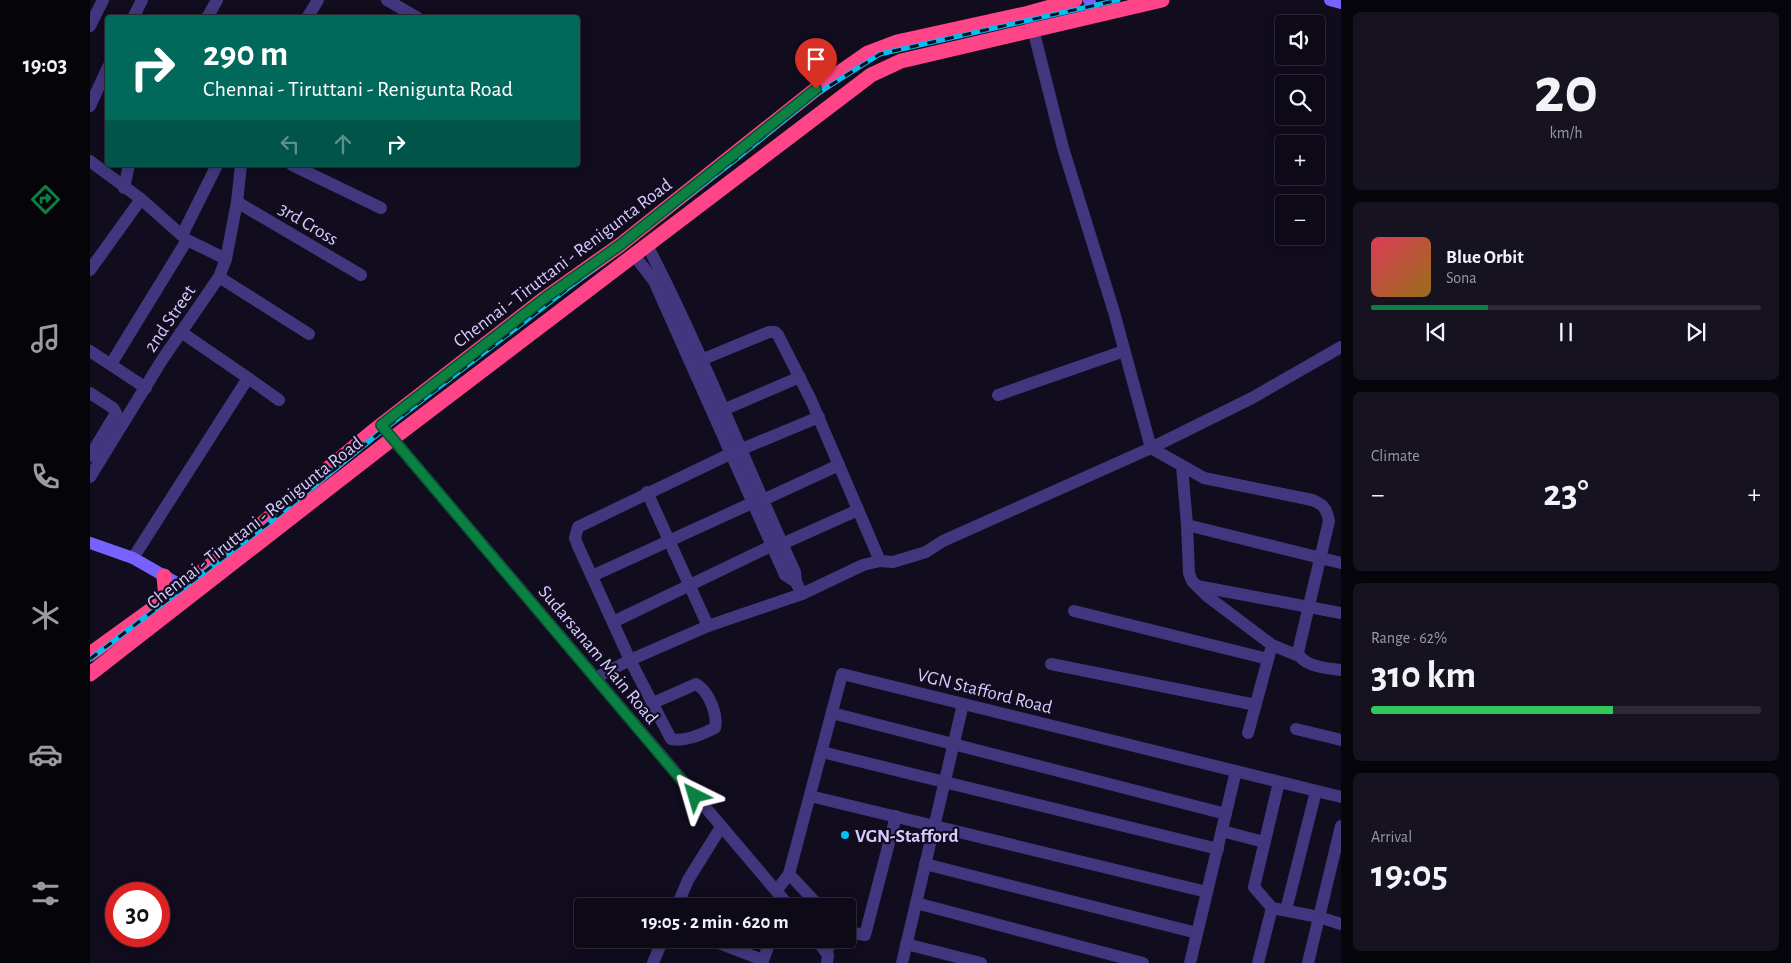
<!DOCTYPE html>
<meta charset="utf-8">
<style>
:root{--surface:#0d0916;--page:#16121f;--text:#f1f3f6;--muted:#9a9aa1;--line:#2d2a35;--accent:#0b8043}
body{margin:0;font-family:"Alegreya Sans",sans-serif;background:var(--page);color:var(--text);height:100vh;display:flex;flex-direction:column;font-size:19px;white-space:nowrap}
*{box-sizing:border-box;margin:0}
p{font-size:16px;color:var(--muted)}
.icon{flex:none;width:28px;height:28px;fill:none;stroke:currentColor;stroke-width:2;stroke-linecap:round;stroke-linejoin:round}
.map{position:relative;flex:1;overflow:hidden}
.panel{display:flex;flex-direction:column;gap:12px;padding:12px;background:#07050c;width:450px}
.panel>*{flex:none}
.banner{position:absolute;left:15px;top:15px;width:475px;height:152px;border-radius:5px;box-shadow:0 2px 12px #0003,0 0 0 1px var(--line);background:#00695c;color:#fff;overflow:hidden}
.fabs{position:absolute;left:1185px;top:15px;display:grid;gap:10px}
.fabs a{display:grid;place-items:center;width:50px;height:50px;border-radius:5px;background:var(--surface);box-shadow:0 2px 12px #0003,0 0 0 1px var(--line);font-size:25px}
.speed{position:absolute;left:15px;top:882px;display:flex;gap:10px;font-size:25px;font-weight:700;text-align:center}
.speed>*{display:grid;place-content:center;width:65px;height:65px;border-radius:50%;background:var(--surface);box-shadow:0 2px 12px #0003,0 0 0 1px var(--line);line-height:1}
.speed .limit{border:8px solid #d22;background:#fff;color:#111}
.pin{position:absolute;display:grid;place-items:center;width:42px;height:42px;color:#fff;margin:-51px -21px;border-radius:50% 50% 50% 0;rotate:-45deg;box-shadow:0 0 5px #0007}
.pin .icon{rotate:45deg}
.me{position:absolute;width:55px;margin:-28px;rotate:320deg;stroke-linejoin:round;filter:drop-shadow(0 0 4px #0008)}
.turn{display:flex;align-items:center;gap:18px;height:105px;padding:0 15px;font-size:22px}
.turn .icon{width:65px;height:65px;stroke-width:2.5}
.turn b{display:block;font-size:35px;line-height:42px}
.lanes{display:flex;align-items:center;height:48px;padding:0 15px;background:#0003;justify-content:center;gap:25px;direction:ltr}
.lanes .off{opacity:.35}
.big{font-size:38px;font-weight:700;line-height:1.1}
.panel .widget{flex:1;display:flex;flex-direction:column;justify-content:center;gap:8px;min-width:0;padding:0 18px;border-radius:8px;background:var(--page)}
.panel .dial{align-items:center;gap:0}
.dial b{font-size:65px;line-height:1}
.song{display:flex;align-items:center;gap:15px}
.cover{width:60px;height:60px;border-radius:8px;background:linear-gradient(135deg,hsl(350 70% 55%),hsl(40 70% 35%))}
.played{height:5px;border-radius:2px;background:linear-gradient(90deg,var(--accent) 30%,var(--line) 30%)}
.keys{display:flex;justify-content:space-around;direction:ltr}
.heat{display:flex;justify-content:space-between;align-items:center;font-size:28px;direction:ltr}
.charge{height:8px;border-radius:4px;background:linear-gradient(90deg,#34c759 62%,var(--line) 0)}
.trip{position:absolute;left:484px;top:898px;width:282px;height:50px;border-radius:5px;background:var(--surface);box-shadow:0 2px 12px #0003,0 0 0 1px var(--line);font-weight:700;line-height:50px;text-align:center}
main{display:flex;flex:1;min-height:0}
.dock{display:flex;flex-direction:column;width:90px;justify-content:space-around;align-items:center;background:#050409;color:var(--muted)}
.dock .icon{width:35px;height:35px}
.dock .current{color:var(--accent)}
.dock b{font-size:22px;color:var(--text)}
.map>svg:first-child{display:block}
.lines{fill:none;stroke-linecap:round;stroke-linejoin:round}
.street{stroke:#42377e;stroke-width:12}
.secondary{stroke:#7761ff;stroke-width:12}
.highway{stroke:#ff4588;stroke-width:15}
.rail-casing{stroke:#00bff4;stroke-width:5}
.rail{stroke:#110c1e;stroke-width:3;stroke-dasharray:9;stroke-linecap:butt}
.route-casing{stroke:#07532c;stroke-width:12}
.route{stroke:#0b8043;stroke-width:9}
.poi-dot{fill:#00bff4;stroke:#110c1e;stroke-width:2}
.labels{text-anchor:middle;stroke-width:4.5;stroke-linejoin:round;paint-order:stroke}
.street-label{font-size:19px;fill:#d6caff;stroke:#110c1e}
.poi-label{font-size:19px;font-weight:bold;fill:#d6caff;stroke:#110c1e;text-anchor:start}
</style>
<main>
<nav class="dock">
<b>19:03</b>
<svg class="icon current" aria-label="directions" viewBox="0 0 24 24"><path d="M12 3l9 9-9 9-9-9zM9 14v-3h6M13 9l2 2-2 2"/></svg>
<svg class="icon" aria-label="music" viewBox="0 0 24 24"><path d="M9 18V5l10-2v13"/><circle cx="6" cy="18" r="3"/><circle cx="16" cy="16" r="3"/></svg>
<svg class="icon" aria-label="phone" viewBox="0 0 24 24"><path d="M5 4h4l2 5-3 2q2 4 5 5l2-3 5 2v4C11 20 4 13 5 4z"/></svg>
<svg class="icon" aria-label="climate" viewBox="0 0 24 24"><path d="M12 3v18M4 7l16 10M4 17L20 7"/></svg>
<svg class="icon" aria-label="car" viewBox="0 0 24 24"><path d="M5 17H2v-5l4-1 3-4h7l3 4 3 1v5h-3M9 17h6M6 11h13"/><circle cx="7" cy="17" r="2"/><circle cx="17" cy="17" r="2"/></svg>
<svg class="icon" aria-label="filters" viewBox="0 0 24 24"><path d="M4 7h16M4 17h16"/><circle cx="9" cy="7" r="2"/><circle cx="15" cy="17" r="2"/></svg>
</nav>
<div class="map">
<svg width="1251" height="963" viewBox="0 0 1251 963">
<rect width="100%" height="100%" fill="#110c1e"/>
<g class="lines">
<!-- street -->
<g class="street">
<path d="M 297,0 L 328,18"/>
<path d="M 939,13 L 973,148 L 1024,312 L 1061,448 L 1162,398 L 1251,347"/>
<path d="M 43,18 L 52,0"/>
<path d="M 117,18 L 127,0"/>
<path d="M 217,18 L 228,0"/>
<path d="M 0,26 L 13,0"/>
<path d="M 0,106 L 18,67"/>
<path d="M 0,161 L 51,199 L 97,240 L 136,259"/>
<path d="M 202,165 L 291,208"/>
<path d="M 34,188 L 39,165"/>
<path d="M 147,202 L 271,275"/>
<path d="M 92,235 L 127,165"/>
<path d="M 557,245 C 612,351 655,463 705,572 L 706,582 L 712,594"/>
<path d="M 544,255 L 564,281 L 695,575 L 706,582"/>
<path d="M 0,270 L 51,199"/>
<path d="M 129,277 L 219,334"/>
<path d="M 0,351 L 56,388"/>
<path d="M 611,360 L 679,332 L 685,332 L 688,335 L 721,400 L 790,561"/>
<path d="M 21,364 L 97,240"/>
<path d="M 158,378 L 189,400"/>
<path d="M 0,393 L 23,408 L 26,413 L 0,456"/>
<path d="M 908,395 L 1034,351"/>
<path d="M 633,410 L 710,377"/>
<path d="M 291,425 L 699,906"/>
<path d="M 1092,466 L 1097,525 L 1099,573 L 1102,581 L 1117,596 L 1182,645 L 1209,656"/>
<path d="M 0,477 L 72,360 L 129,277 L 136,259 L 147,202 L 151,165"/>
<path d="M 557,492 L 618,626"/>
<path d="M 673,500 L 749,465"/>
<path d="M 1097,525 L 1251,563"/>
<path d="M 692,544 L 768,510"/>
<path d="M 43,558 L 158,378 L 91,332"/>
<path d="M 502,576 L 662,503"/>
<path d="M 1107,586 L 1251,613"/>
<path d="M 984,611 L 1178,659"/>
<path d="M 523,622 L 681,546"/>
<path d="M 961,664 L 1166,705"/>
<path d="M 505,678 L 540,660 L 618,626 L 712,594 L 773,565 L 790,561 L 803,562 L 836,552 L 853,541 L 1061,448 L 1114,478 L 1222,500 C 1233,504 1237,509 1239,521 L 1208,652 C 1212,667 1238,668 1251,670"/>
<path d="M 563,703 L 606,684 C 619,691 628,715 625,728 C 611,734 597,742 581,739 L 540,660 L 488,546 L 485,538 L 488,527 L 640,454 L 729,417"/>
<path d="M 742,713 L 1136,814"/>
<path d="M 1206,729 L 1251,740"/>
<path d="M 1158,733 L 1180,652"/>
<path d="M 732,752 L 1128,849"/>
<path d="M 1189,782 L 1164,887 L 1182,908 L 1229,917 L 1251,924"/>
<path d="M 720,796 L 1117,892"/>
<path d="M 1132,831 L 1174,842"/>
<path d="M 835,864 L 1107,933"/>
<path d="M 699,874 L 729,906"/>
<path d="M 687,890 L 699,874 L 752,674 L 1251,797"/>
<path d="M 826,903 L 1053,963"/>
<path d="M 587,906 L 598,880 L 631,827"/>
<path d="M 1196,910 L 1226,791"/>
<path d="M 758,932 L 775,935 L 806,816"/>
<path d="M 618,939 L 673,960"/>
<path d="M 726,939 L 738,955 L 737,963"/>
<path d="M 816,944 L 891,963"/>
<path d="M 735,951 L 746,939"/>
<path d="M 563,963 L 573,939"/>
<path d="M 672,963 L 681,939"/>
<path d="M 812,963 L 873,704"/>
<path d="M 1100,963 L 1146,771"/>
<path d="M 1168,963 L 1182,908"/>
<path d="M 1218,963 L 1251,826"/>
</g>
<!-- secondary -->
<g class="secondary">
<path d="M 999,0 L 1005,15"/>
<path d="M 1240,0 L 1251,3"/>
<path d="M 0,543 L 43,558 L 92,586 L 98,592"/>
</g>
<!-- highway -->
<g class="highway">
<path d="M 74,576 L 76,599"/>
<path d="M 0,654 L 76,599 L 139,551 L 281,433 L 455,298 L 530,245 L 726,89 L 778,53 L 807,42 L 939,13 L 985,0"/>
<path d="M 0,674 L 302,439 L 781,75 L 811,61 L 1072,0"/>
</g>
<!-- rail casing -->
<g class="rail-casing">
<path id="rail" d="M 0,659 L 175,526 L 288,434 L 645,160 L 725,95 L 790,54 L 1028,0"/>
</g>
<!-- rail -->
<use href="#rail" class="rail"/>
</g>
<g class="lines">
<!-- route casing -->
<g class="route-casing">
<path id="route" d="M 605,796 L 291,425 L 455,298 L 530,245 L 726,89"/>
</g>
<!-- route -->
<use href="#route" class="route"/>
</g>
<!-- markers -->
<circle class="poi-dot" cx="755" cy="835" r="5"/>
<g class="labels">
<!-- street labels -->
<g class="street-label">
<text transform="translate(219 223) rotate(31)" y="7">3rd Cross</text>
<text transform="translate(472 262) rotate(-37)" y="7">Chennai - Tiruttani - Renigunta Road</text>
<text transform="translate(79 318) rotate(-56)" y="7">2nd Street</text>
<text transform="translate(164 522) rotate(-38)" y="7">Chennai - Tiruttani - Renigunta Road</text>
<text transform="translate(509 654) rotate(50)" y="7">Sudarsanam Main Road</text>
<text transform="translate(895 690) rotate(14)" y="7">VGN Stafford Road</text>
</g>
<!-- poi labels -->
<g class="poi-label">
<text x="765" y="842">VGN-Stafford</text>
</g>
</g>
</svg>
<div class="fabs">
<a><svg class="icon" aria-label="sound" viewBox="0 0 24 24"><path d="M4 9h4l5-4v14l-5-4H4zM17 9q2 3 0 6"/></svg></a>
<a><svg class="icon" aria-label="search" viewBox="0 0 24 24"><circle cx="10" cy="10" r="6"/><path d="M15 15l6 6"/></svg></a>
<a>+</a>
<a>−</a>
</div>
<div class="speed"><div class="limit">30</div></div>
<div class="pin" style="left:726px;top:89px;background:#d93025"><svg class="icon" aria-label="arrive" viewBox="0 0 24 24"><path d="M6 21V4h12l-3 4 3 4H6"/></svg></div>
<svg class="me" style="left:605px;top:796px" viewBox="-20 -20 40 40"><path d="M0-17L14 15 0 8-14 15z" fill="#0b8043" stroke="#fff" stroke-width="4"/></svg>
<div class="trip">19:05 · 2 min · 620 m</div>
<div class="banner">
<div class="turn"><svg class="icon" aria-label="right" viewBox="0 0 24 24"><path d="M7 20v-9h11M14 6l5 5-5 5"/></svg><div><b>290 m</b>Chennai - Tiruttani - Renigunta Road</div></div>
<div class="lanes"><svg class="icon off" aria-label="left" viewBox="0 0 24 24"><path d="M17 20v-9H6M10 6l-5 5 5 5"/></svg><svg class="icon off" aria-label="ahead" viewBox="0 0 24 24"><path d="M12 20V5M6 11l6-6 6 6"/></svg><svg class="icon" aria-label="right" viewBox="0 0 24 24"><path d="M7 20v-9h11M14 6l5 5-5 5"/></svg></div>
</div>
</div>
<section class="panel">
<div class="widget dial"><b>20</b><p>km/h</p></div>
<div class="widget">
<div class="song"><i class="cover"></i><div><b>Blue Orbit</b><p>Sona</p></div></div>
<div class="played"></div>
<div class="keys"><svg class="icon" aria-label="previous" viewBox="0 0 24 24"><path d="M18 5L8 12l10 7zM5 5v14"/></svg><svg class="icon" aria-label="pause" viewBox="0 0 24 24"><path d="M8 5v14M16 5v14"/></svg><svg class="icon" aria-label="next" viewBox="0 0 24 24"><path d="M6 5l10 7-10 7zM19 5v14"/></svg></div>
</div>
<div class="widget"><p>Climate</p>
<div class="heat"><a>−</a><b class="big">23°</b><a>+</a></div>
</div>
<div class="widget"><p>Range · 62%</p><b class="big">310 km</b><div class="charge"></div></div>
<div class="widget"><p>Arrival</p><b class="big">19:05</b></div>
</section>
</main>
